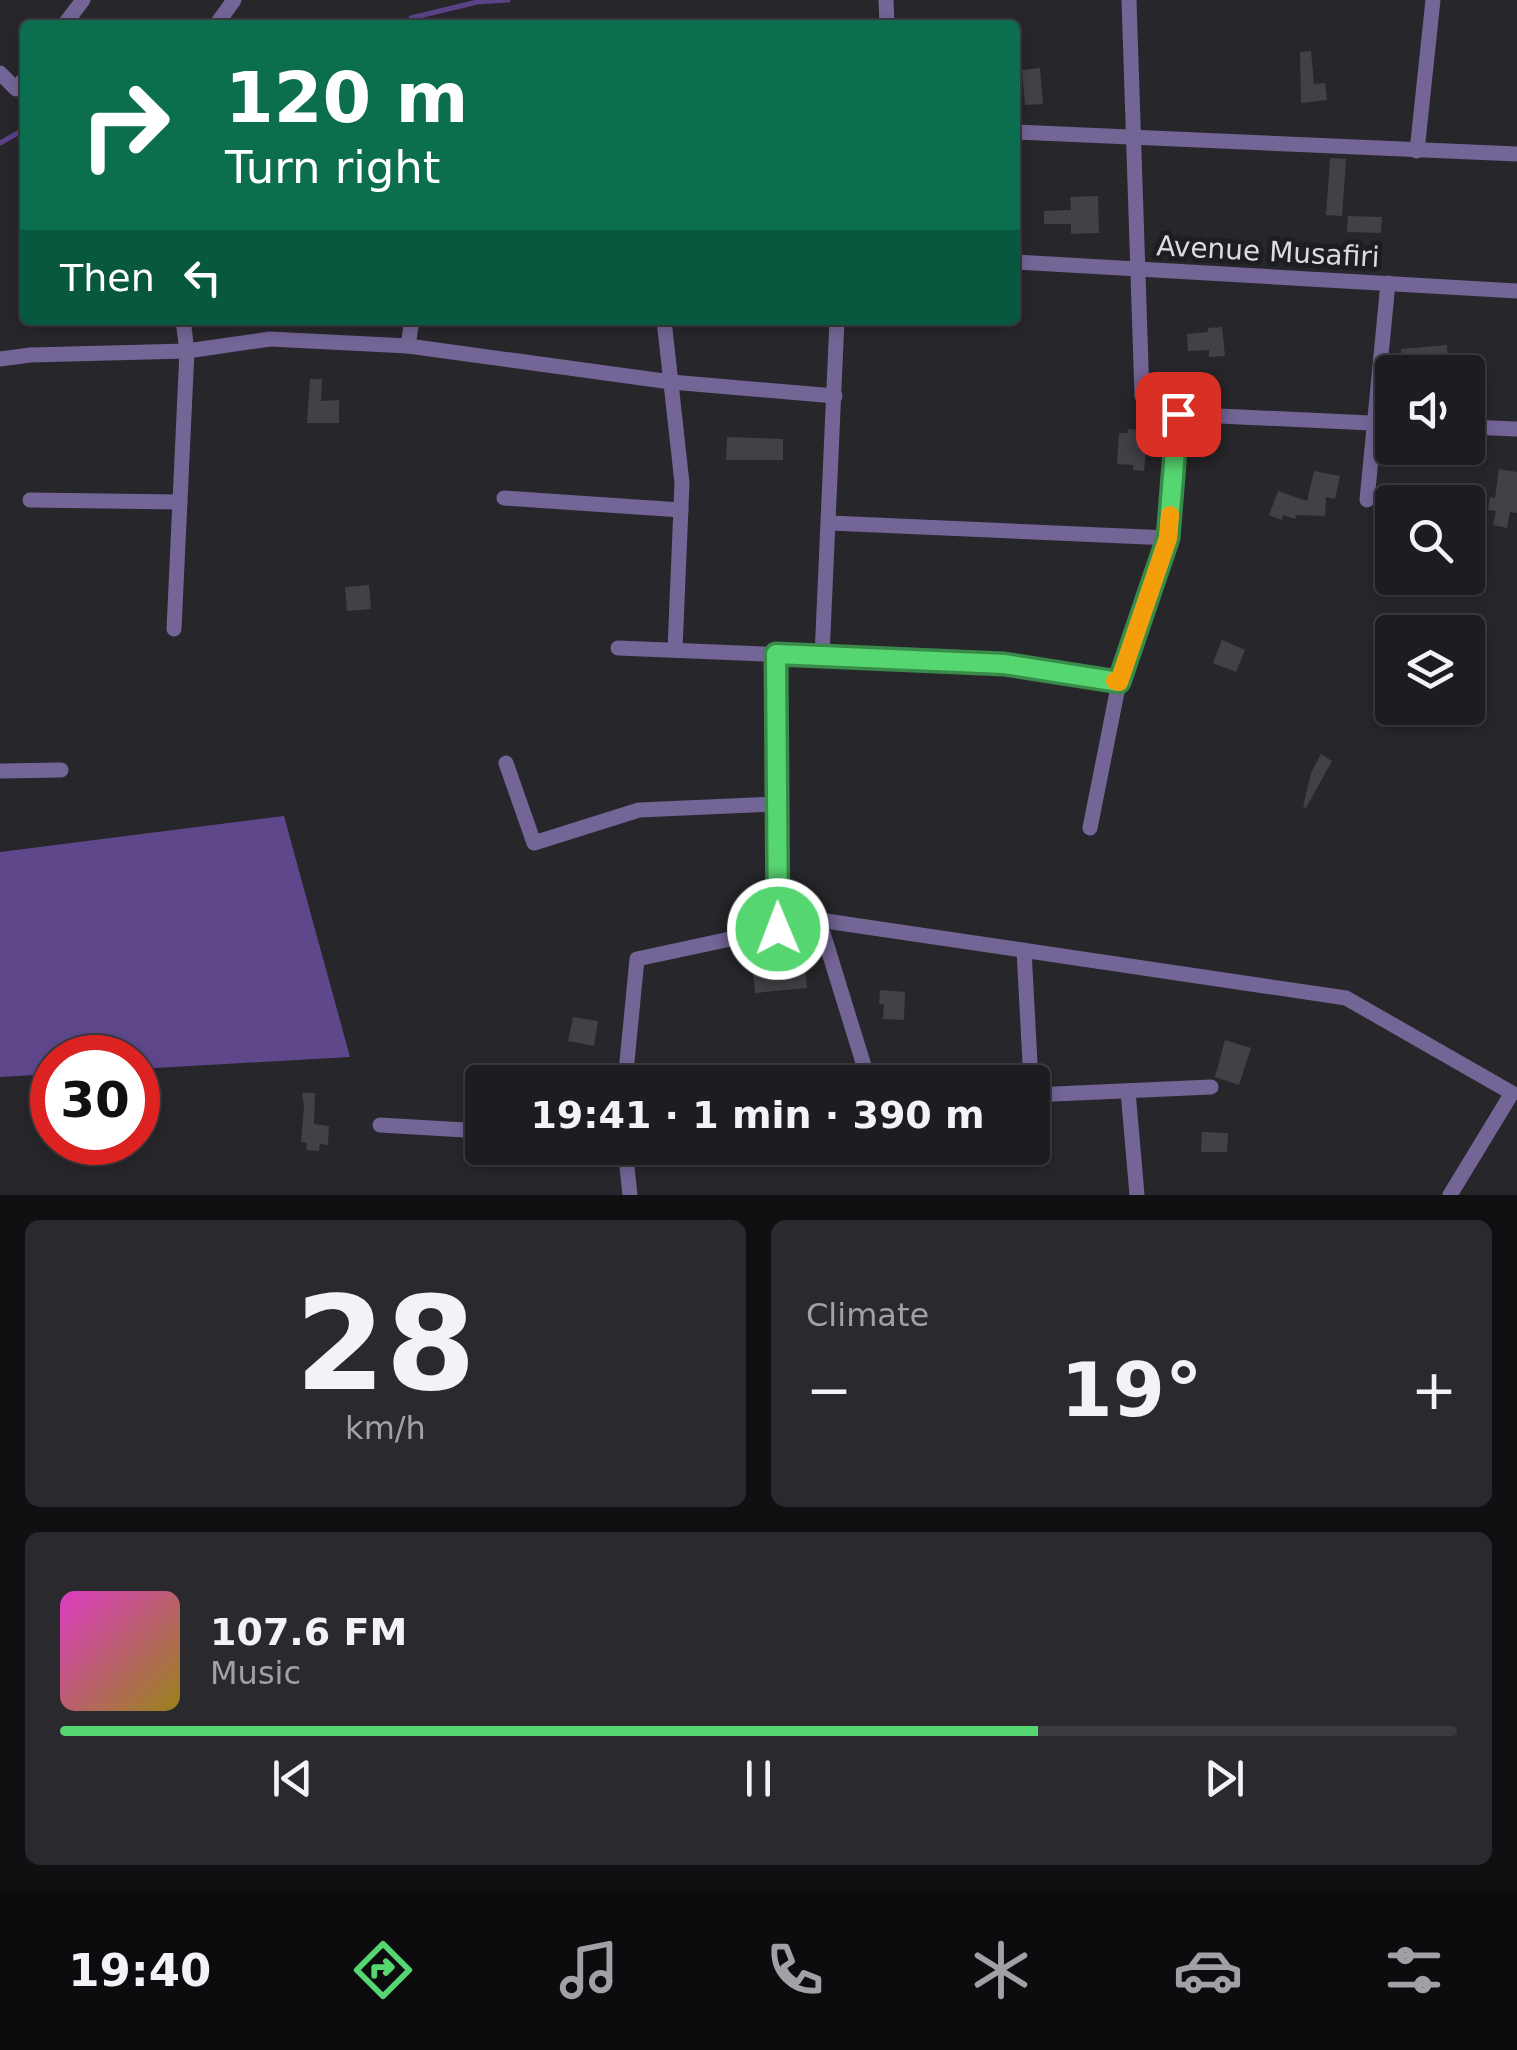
<!DOCTYPE html>
<meta charset="utf-8">
<style>
:root{--surface:#1d1c20;--page:#2a292d;--text:#f1f3f6;--muted:#a0a1a5;--line:#3b3a3e;--accent:#56d671}
body{margin:0;font-family:"DejaVu Sans",sans-serif;background:var(--page);color:var(--text);height:100vh;display:flex;flex-direction:column;font-size:38px;white-space:nowrap}
*{box-sizing:border-box;margin:0}
p{font-size:32px;color:var(--muted)}
.icon{flex:none;width:55px;height:55px;fill:none;stroke:currentColor;stroke-width:2;stroke-linecap:round;stroke-linejoin:round}
.map{position:relative;height:1195px;overflow:hidden}
.drawer{display:flex;flex-direction:column;gap:25px;padding:25px;background:#100f12;flex:1}
.drawer>*{flex:none}
.guide{position:absolute;left:20px;top:20px;width:1000px;height:305px;border-radius:10px;box-shadow:0 5px 15px #0003,0 0 0 2px var(--line);background:#0b6e4f;color:#fff;overflow:hidden}
.fabs{position:absolute;left:1375px;top:355px;display:grid;gap:20px}
.fabs a{display:grid;place-items:center;width:110px;height:110px;border-radius:10px;background:var(--surface);box-shadow:0 5px 15px #0003,0 0 0 2px var(--line);font-size:50px}
.speed{position:absolute;left:30px;top:1035px;display:flex;gap:20px;font-size:50px;font-weight:700;text-align:center}
.speed>*{display:grid;place-content:center;width:130px;height:130px;border-radius:50%;background:var(--surface);box-shadow:0 5px 15px #0003,0 0 0 2px var(--line);line-height:1}
.speed .limit{border:15px solid #d22;background:#fff;color:#111}
.pin{position:absolute;display:grid;place-items:center;width:85px;height:85px;color:#fff;margin:-42px;border-radius:20px;box-shadow:0 5px 15px #0006}
.me{position:absolute;width:110px;margin:-55px;rotate:359deg;stroke-linejoin:round;filter:drop-shadow(0 0 8px #0008)}
.turn{display:flex;align-items:center;gap:35px;height:210px;padding:0 40px;font-size:45px}
.turn .icon{width:130px;height:130px;stroke-width:2.5}
.turn b{display:block;font-size:70px;line-height:85px}
.then{display:flex;align-items:center;height:95px;padding:0 40px;background:#0003;gap:20px;font-size:38px}
.big{font-size:75px;font-weight:800;line-height:1.1}
.drawer .tile{flex:1;display:flex;flex-direction:column;justify-content:center;gap:15px;min-width:0;padding:0 35px;border-radius:15px;background:var(--page)}
.drawer .dial{align-items:center;gap:0}
.dial b{font-size:130px;line-height:1}
.song{display:flex;align-items:center;gap:30px}
.cover{width:120px;height:120px;border-radius:15px;background:linear-gradient(135deg,hsl(310 70% 55%),hsl(50 70% 35%))}
.played{height:10px;border-radius:5px;background:linear-gradient(90deg,var(--accent) 70%,var(--line) 70%)}
.keys{display:flex;justify-content:space-around;direction:ltr}
.heat{display:flex;justify-content:space-between;align-items:center;font-size:55px;direction:ltr}
.drawer .tiles{flex:1;display:grid;gap:25px;grid-template-columns:1fr 1fr}
.tile:last-child{grid-column:span 2}
.trip{position:absolute;left:465px;top:1065px;width:585px;height:100px;border-radius:10px;background:var(--surface);box-shadow:0 5px 15px #0003,0 0 0 2px var(--line);font-weight:800;line-height:100px;text-align:center}
.tab-bar{display:flex;height:160px;justify-content:space-around;align-items:center;background:#0c0b0d;color:var(--muted)}
.tab-bar .icon{width:70px;height:70px}
.tab-bar .on{color:var(--accent)}
.tab-bar b{font-size:45px;color:var(--text)}
.map>svg:first-child{display:block}
.forest{fill:#5e478b}
.lines{fill:none;stroke-linecap:round;stroke-linejoin:round}
.stream{stroke:#5a4286;stroke-width:5}
.building{fill:#424146}
.minor{stroke:#736596;stroke-width:15}
.route-casing{stroke:#388b49;stroke-width:25}
.route{stroke:#56d671;stroke-width:18}
.slow{stroke:#f59e0b;stroke-width:18}
.labels{text-anchor:middle;stroke-width:10;stroke-linejoin:round;paint-order:stroke}
.street-label{font-size:28px;fill:#dcdcdf;stroke:#1e1d21}
</style>
<div class="map">
<svg width="1517" height="1195" viewBox="0 0 1517 1195">
<rect width="100%" height="100%" fill="#27262a"/>
<!-- forest -->
<path class="forest" d="M 284,816 L 350,1057 L 138,1069 L 138,1058 L 52,1058 L 52,1074 L 0,1077 L 0,852 Z"/>
<g class="lines">
<!-- stream -->
<g class="stream">
<path d="M 409,25 L 411,18 L 477,2 L 508,0"/>
<path d="M 0,143 L 25,129"/>
</g>
</g>
<!-- building -->
<g class="building">
<path d="M 1311,51 L 1314,84 L 1325,83 L 1327,100 L 1301,103 L 1300,52 Z"/>
<path d="M 1040,68 L 1043,104 L 1025,105 L 1022,70 Z"/>
<path d="M 1330,158 L 1346,159 L 1342,216 L 1326,215 Z"/>
<path d="M 1098,196 L 1099,233 L 1071,234 L 1071,224 L 1044,224 L 1044,211 L 1071,210 L 1070,197 Z"/>
<path d="M 1348,216 L 1382,217 L 1381,233 L 1347,232 Z"/>
<path d="M 1222,327 L 1225,356 L 1209,357 L 1209,350 L 1188,351 L 1187,334 L 1208,332 L 1208,328 Z"/>
<path d="M 1447,345 L 1448,372 L 1402,372 L 1401,349 Z"/>
<path d="M 310,379 L 322,379 L 321,401 L 339,400 L 339,423 L 307,423 Z"/>
<path d="M 1128,429 L 1148,431 L 1144,471 L 1133,470 L 1133,465 L 1117,464 L 1119,433 L 1127,433 Z"/>
<path d="M 727,437 L 783,439 L 783,460 L 726,460 Z"/>
<path d="M 1499,469 L 1517,472 L 1517,513 L 1510,512 L 1507,528 L 1493,525 L 1496,511 L 1488,510 L 1490,497 L 1495,498 Z"/>
<path d="M 1314,471 L 1340,476 L 1335,499 L 1326,497 L 1325,516 L 1296,515 L 1295,519 L 1283,515 L 1282,520 L 1269,515 L 1278,491 L 1307,501 Z"/>
<path d="M 369,585 L 371,609 L 347,611 L 345,587 Z"/>
<path d="M 1222,640 L 1245,650 L 1236,672 L 1213,663 Z"/>
<path d="M 1321,754 L 1332,761 L 1306,808 L 1303,807 L 1311,773 Z"/>
<path d="M 805,968 L 807,988 L 755,993 L 753,973 Z"/>
<path d="M 880,990 L 905,992 L 904,1020 L 883,1019 L 884,1004 L 879,1004 Z"/>
<path d="M 573,1017 L 598,1021 L 594,1046 L 568,1041 Z"/>
<path d="M 1225,1040 L 1251,1048 L 1239,1085 L 1215,1077 Z"/>
<path d="M 302,1093 L 315,1093 L 314,1124 L 329,1126 L 328,1145 L 320,1144 L 319,1151 L 306,1150 L 307,1143 L 301,1142 L 304,1106 Z"/>
<path d="M 1202,1132 L 1228,1133 L 1227,1152 L 1201,1152 Z"/>
</g>
<g class="lines">
<!-- minor -->
<g class="minor">
<path d="M 886,0 L 887,25"/>
<path d="M 64,25 L 83,0"/>
<path d="M 216,25 L 234,0"/>
<path d="M 0,73 L 16,89 L 25,78"/>
<path d="M 1015,132 L 1517,154"/>
<path d="M 1417,151 L 1433,0"/>
<path d="M 1015,262 L 1517,291"/>
<path d="M 664,320 L 682,483 L 675,650"/>
<path d="M 408,346 L 671,382 L 835,396"/>
<path d="M 0,359 L 30,355 L 187,351 L 270,339 L 408,346 L 412,320"/>
<path d="M 1177,414 L 1392,424"/>
<path d="M 1468,427 L 1517,429"/>
<path d="M 504,498 L 681,510"/>
<path d="M 30,500 L 180,502"/>
<path d="M 1367,500 L 1388,283"/>
<path d="M 830,523 L 1169,538"/>
<path d="M 174,629 L 187,351 L 183,320"/>
<path d="M 618,648 L 1004,664 L 1119,682"/>
<path d="M 776,654 L 778,929"/>
<path d="M 822,656 L 837,320"/>
<path d="M 506,763 L 534,843 L 639,810 L 777,804"/>
<path d="M 0,771 L 61,770"/>
<path d="M 1090,828 L 1119,682 L 1169,538 L 1177,414 L 1142,396 L 1129,0"/>
<path d="M 819,920 L 869,1082"/>
<path d="M 1024,950 L 1031,1082"/>
<path d="M 625,1082 L 637,959 L 819,920 L 1346,998 L 1512,1093 L 1450,1195"/>
<path d="M 1128,1091 L 1137,1195"/>
<path d="M 1032,1095 L 1211,1087"/>
<path d="M 380,1125 L 482,1131"/>
<path d="M 625,1148 L 630,1195"/>
</g>
</g>
<g class="lines">
<!-- route casing -->
<g class="route-casing">
<path id="route" d="M 778,929 L 776,654 L 1004,664 L 1119,682 L 1168,538 L 1178,414"/>
</g>
<!-- route -->
<use href="#route" class="route"/>
<!-- slow -->
<path class="slow" d="M 1115,681 L 1119,682 L 1168,538 L 1170,515"/>
</g>
<g class="labels">
<!-- street labels -->
<g class="street-label">
<text transform="translate(1268 251) rotate(3)" y="10">Avenue Musafiri</text>
</g>
</g>
</svg>
<div class="fabs">
<a><svg class="icon" aria-label="sound" viewBox="0 0 24 24"><path d="M4 9h4l5-4v14l-5-4H4zM17 9q2 3 0 6"/></svg></a>
<a><svg class="icon" aria-label="search" viewBox="0 0 24 24"><circle cx="10" cy="10" r="6"/><path d="M15 15l6 6"/></svg></a>
<a><svg class="icon" aria-label="layers" viewBox="0 0 24 24"><path d="M12 4l9 5-9 5-9-5zM3 14l9 5 9-5"/></svg></a>
</div>
<div class="speed"><div class="limit">30</div></div>
<div class="pin" style="left:1178px;top:414px;background:#d93025"><svg class="icon" aria-label="arrive" viewBox="0 0 24 24"><path d="M6 21V4h12l-3 4 3 4H6"/></svg></div>
<svg class="me" style="left:778px;top:929px" viewBox="-20 -20 40 40"><circle r="17" fill="#56d671" stroke="#fff" stroke-width="3"/><path d="M0-11L8 9 0 5-8 9z" fill="#fff"/></svg>
<div class="trip">19:41 · 1 min · 390 m</div>
<div class="guide">
<div class="turn"><svg class="icon" aria-label="right" viewBox="0 0 24 24"><path d="M7 20v-9h11M14 6l5 5-5 5"/></svg><div><b>120 m</b>Turn right</div></div>
<div class="then">Then<svg class="icon" aria-label="left" viewBox="0 0 24 24"><path d="M17 20v-9H6M10 6l-5 5 5 5"/></svg></div>
</div>
</div>
<section class="drawer">
<div class="tiles">
<div class="tile dial"><b>28</b><p>km/h</p></div>
<div class="tile"><p>Climate</p>
<div class="heat"><a>−</a><b class="big">19°</b><a>+</a></div>
</div>
<div class="tile">
<div class="song"><i class="cover"></i><div><b>107.6 FM</b><p>Music</p></div></div>
<div class="played"></div>
<div class="keys"><svg class="icon" aria-label="previous" viewBox="0 0 24 24"><path d="M18 5L8 12l10 7zM5 5v14"/></svg><svg class="icon" aria-label="pause" viewBox="0 0 24 24"><path d="M8 5v14M16 5v14"/></svg><svg class="icon" aria-label="next" viewBox="0 0 24 24"><path d="M6 5l10 7-10 7zM19 5v14"/></svg></div>
</div>
</div>
</section>
<nav class="tab-bar">
<b>19:40</b>
<svg class="icon on" aria-label="directions" viewBox="0 0 24 24"><path d="M12 3l9 9-9 9-9-9zM9 14v-3h6M13 9l2 2-2 2"/></svg>
<svg class="icon" aria-label="music" viewBox="0 0 24 24"><path d="M9 18V5l10-2v13"/><circle cx="6" cy="18" r="3"/><circle cx="16" cy="16" r="3"/></svg>
<svg class="icon" aria-label="phone" viewBox="0 0 24 24"><path d="M5 4h4l2 5-3 2q2 4 5 5l2-3 5 2v4C11 20 4 13 5 4z"/></svg>
<svg class="icon" aria-label="climate" viewBox="0 0 24 24"><path d="M12 3v18M4 7l16 10M4 17L20 7"/></svg>
<svg class="icon" aria-label="car" viewBox="0 0 24 24"><path d="M5 17H2v-5l4-1 3-4h7l3 4 3 1v5h-3M9 17h6M6 11h13"/><circle cx="7" cy="17" r="2"/><circle cx="17" cy="17" r="2"/></svg>
<svg class="icon" aria-label="filters" viewBox="0 0 24 24"><path d="M4 7h16M4 17h16"/><circle cx="9" cy="7" r="2"/><circle cx="15" cy="17" r="2"/></svg>
</nav>
